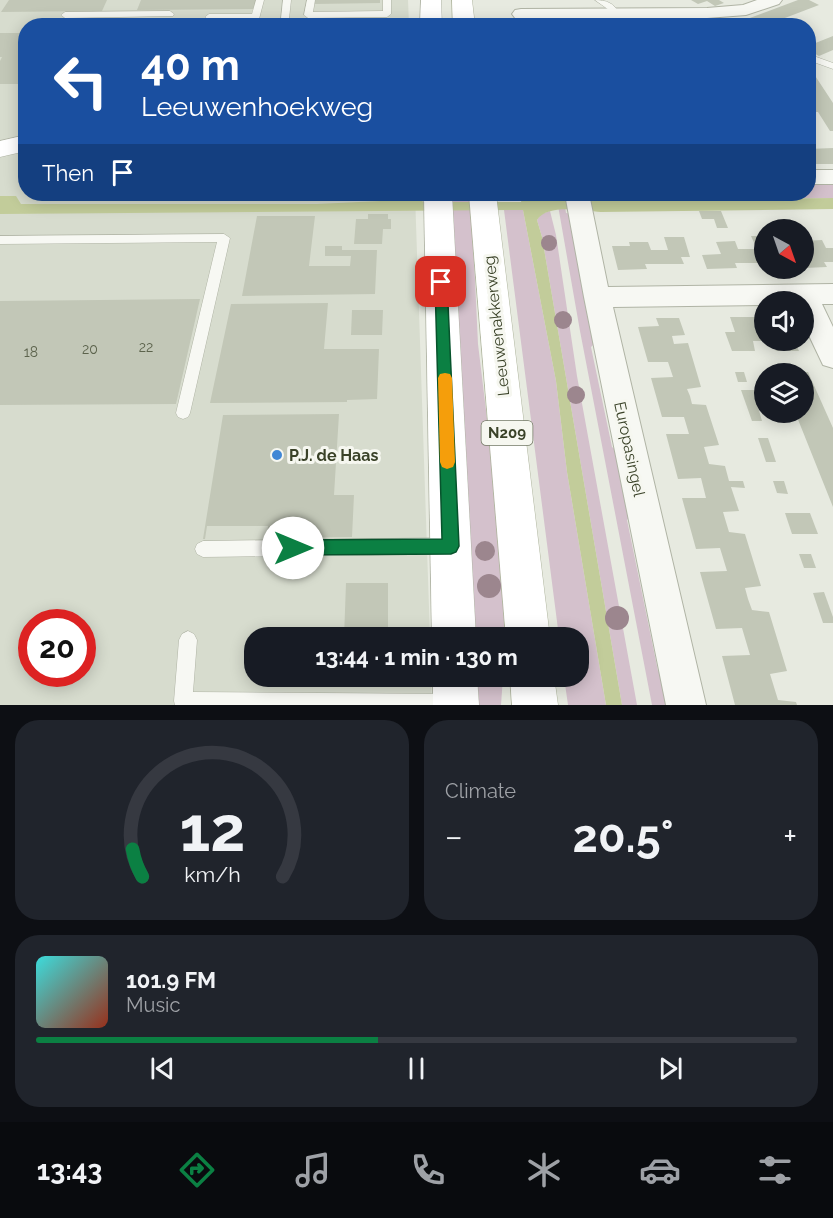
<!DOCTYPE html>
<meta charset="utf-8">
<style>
:root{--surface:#171b24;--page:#20242c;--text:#f1f3f6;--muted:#9ea1a6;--line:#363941;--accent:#0b8043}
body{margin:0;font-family:Raleway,sans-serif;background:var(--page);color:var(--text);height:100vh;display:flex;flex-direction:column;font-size:22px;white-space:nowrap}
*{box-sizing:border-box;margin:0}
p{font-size:20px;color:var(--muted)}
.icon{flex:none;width:33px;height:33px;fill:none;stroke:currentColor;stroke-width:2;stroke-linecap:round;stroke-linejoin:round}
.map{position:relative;height:705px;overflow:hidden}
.sheet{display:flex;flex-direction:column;gap:15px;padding:15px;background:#0d0f14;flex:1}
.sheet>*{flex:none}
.top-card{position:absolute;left:18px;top:18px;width:798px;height:183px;border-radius:24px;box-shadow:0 3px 15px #0003;background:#1a4fa0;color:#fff;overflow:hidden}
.needle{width:39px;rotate:140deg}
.tools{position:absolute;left:754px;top:219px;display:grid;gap:12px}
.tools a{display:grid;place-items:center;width:60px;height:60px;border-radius:50%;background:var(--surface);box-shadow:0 3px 15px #0003;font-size:30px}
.speed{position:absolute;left:18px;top:609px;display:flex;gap:12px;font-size:30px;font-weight:700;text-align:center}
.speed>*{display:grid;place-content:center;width:78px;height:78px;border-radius:50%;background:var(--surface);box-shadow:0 3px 15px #0003;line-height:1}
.speed .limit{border:9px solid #d22;background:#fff;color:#111}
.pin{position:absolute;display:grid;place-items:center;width:51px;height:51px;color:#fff;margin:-26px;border-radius:12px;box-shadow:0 3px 9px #0006}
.me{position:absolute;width:66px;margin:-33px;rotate:90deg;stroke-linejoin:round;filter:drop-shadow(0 0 4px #0008)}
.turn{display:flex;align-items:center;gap:21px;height:126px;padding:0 24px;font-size:27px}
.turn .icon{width:78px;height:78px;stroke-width:2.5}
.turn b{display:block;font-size:42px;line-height:51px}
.then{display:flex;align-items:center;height:57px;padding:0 24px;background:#0003;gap:12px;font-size:22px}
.big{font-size:45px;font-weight:700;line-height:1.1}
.sheet .card{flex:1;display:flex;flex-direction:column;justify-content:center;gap:9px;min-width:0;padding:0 21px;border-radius:24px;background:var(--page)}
.sheet .dial{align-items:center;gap:0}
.dial svg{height:156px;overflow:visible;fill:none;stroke:var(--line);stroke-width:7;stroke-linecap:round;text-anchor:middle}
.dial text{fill:var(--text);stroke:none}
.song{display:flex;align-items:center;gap:18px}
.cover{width:72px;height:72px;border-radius:9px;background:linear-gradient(135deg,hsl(180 70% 55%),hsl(10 70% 35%))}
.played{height:6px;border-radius:3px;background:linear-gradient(90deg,var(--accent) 45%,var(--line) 45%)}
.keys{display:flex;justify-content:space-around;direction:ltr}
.heat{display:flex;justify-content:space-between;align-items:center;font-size:33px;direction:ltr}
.sheet .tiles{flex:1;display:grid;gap:15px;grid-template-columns:1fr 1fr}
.card:last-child{grid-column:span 2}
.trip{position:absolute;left:244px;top:627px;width:345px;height:60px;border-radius:24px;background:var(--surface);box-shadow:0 3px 15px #0003;font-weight:700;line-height:60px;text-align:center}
.tab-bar{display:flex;height:96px;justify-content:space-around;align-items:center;background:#090b0e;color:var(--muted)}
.tab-bar .icon{width:42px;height:42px}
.tab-bar .on{color:var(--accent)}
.tab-bar b{font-size:27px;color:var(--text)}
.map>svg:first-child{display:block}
.built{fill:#d7dcce;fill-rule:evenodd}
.green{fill:#d4c1cc}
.water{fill:#c2cc9a}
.building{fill:#c2c7b7}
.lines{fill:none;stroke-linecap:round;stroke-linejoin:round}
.lane-casing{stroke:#b0b4a5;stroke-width:1}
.street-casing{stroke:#b0b4a5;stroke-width:2}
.secondary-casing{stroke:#b0b4a5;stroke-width:1}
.primary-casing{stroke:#b0b69f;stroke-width:1}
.lane{fill:#f7f8f3;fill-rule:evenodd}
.street{fill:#f7f8f3;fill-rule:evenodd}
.secondary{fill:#fff;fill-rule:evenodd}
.primary{fill:#fff;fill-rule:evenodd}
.tree{fill:#9c868e}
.route{fill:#0b8043;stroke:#07532c;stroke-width:1.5}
.slow{fill:#f59e0b}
.poi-dot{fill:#4087d5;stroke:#f6f7f0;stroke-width:2}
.labels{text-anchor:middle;stroke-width:6;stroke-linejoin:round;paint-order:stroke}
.number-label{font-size:14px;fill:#5c634c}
.shield{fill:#f6f7f0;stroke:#727864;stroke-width:1.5}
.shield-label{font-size:15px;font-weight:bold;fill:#3a4228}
.street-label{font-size:16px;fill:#3a4228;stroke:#f6f7f0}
.poi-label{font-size:16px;font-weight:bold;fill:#3a4228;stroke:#f6f7f0;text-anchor:start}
</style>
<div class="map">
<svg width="833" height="705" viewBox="0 0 833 705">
<rect width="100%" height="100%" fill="#e7eae0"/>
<!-- built -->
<path class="built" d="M 0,0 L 408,0 L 409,25 L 26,26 L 26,194 L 415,194 L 430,637 L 255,638 L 255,676 L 431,677 L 432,705 L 0,705 ZM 32,622 L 82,622 L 82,674 L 32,674 Z"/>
<!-- green -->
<g class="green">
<path d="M 809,185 L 833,185 L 833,198 L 594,200 L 592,194 L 808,194 Z"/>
<path d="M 448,194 L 471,194 L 478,344 L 505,568 L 504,637 L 473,637 Z"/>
<path d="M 556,194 L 567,194 L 569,198 L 564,199 L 566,213 L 572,214 L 598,340 L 591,347 L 612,447 L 623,456 L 635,510 L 627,520 L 658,671 L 673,683 L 677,705 L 652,705 L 580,331 Z"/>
<path d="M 504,210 L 523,210 L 556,381 L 567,472 L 606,705 L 568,705 L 564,677 L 579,676 L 579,638 L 559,637 Z"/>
<path d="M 550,211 L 556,235 L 577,376 L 637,705 L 622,705 L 542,237 L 537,220 L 541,214 Z"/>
<path d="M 476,677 L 503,677 L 501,705 L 478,705 Z"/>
</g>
<!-- water -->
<path class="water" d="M 523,194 L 534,194 C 540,202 551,200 561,201 L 833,198 L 833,209 L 601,212 C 583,211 548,203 537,220 L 542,237 L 622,705 L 606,705 L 567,472 L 556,381 L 523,210 L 0,214 L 0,196 L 16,196 L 21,204 L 317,204 L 422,199 L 423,202 L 521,202 Z"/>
<!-- building -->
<g class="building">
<path d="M 9,0 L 107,0 L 102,11 L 1,12 Z"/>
<path d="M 141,0 L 258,0 L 256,9 L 137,10 Z"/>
<path d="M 315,0 L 380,0 L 380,3 L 314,4 Z"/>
<path d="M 691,0 L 719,0 L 724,3 L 715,6 L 707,1 L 698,4 Z"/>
<path d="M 798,0 L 809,0 L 819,5 L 764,26 L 747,19 Z"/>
<path d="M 684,21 L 739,21 L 750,26 L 686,26 Z"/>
<path d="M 0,33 L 26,33 L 26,84 L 0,84 L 0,61 L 2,57 L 0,57 Z"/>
<path d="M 833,36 L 833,50 L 819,56 L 808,50 L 808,46 Z"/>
<path d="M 808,65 L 833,103 L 833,131 L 830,131 L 818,112 L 813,112 L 808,105 L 813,103 L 808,96 Z"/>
<path d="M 833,148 L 833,164 L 808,164 L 808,149 Z"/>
<path d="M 699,211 L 721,211 L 728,228 L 717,228 L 714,219 L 702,219 Z"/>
<path d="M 368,214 L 388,214 L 388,219 L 391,219 L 391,229 L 383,229 L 382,244 L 354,244 L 356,219 L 368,219 Z"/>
<path d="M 257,216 L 315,216 L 309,266 L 350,266 L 351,256 L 325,256 L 325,246 L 342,246 L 342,250 L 377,250 L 375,294 L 242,296 Z"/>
<path d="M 751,236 L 765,236 L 765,263 L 735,263 L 737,268 L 707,269 L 702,255 L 721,254 L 716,242 L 735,241 L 738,249 L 757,249 Z"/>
<path d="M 664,237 L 684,237 L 690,257 L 681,257 L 684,264 L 645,264 L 647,269 L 618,270 L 612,246 L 630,246 L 629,242 L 648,242 L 651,250 L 668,250 Z"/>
<path d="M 822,240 L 826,248 L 833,248 L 833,262 L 824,262 L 827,267 L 804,268 L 804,254 L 809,254 L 804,241 Z"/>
<path d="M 200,299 L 176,404 L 0,405 L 0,301 Z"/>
<path d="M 328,303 L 324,349 L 379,349 L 377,399 L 347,400 L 347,402 L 210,403 L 231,304 Z"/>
<path d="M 352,310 L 383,310 L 382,335 L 351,335 Z"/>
<path d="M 730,317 L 765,317 L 765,341 L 753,341 L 755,351 L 732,351 L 725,332 L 735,332 Z"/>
<path d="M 656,318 L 679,318 L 685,335 L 672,336 L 674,344 L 688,343 L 701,387 L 687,389 L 690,396 L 692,404 L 706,405 L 719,445 L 704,447 L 709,464 L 725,466 L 729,481 L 743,481 L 745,488 L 731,487 L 739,511 L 723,512 L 729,532 L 745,534 L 761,586 L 745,588 L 748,599 L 752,610 L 769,612 L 787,671 L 770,674 L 778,700 L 796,702 L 797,705 L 735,705 L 722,656 L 750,655 L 742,628 L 716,629 L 700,572 L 727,571 L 720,548 L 696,549 L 682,498 L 706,498 L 701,478 L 678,479 L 666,434 L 689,434 L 684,417 L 662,417 L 651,378 L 673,377 L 668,362 L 648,362 L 638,327 L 659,326 Z"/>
<path d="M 771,340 L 794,340 L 799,351 L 776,351 Z"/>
<path d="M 735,372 L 744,372 L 747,382 L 738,382 Z"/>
<path d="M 804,372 L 808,372 L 833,428 L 833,507 L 795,412 L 804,412 Z"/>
<path d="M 741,390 L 758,390 L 761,397 L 756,400 L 762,421 L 752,421 Z"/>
<path d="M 339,414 L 334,495 L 354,495 L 352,537 L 267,538 L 268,526 L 207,526 L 205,539 L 203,539 L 223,415 Z"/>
<path d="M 758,438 L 768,438 L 776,462 L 766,462 Z"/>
<path d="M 773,481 L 784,481 L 788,494 L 777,493 Z"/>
<path d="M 785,513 L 810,513 L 818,534 L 792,534 Z"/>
<path d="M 799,554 L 811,554 L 816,568 L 804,568 Z"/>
<path d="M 346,583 L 388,583 L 388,638 L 344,638 Z"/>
<path d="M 824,592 L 833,617 L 833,623 L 823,623 L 813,593 Z"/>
</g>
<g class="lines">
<!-- lane casing -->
<g class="lane-casing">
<g id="lane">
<path d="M 256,0 L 264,0 L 259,19 L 209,20 L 205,17 L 209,14 L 252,14 Z"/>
<path d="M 283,0 L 291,0 L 289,19 L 285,22 L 281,19 Z"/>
<path d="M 307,0 L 315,0 L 313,12 L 383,11 L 383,0 L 391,0 L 391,14 L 387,17 L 308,18 L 304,15 Z"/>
<path d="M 595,0 C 606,0 615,3 619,14 L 612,16 L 609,10 Z"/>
<path d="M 170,11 L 174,14 L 173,16 L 65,18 L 61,15 L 65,12 Z"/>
<path d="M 808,54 L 833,63 L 833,69 L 808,60 Z"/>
<path d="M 224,234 L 230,238 L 190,413 L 188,417 L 183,419 L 178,417 L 176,413 L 217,242 L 0,244 L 0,236 Z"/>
<path d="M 449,538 L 455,541 L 457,546 L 455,551 L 449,554 L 203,557 L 197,554 L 195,549 L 197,544 L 203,541 Z"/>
<path d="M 188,631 L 194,634 L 197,640 L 193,692 L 451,694 L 458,696 L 460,703 L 459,705 L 175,705 L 174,701 L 179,640 L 182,634 Z"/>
</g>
</g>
<!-- street casing -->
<g class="street-casing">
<g id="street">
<path d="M 757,0 L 782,0 L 779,4 L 746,15 L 707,18 L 521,19 L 515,18 L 512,14 L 515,10 L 521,9 L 707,8 L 743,5 Z"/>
<rect x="808" y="170" width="25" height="14"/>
<path d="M 565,194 L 589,194 L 608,287 L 833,284 L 833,304 L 822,304 L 833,327 L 833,368 L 823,365 L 804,325 L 804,302 L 765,302 L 765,305 L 613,307 L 706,705 L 666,705 L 584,297 Z"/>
</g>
</g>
<!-- secondary casing -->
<g class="secondary-casing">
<g id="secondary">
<path d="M 421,0 L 441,0 L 442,26 L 420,26 Z"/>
<path d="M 26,135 L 26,151 L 0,157 L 0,141 Z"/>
<path d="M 424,194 L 452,194 L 476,638 L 432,638 Z"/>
<path d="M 433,676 L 477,676 L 479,705 L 433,705 Z"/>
</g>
</g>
<!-- primary casing -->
<g class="primary-casing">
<g id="primary">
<path d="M 452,0 L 472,0 L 475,26 L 453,26 Z"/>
<path d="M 469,194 L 496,194 L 550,638 L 506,638 Z"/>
<path d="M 510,676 L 554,676 L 558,705 L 512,705 Z"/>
</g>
</g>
<!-- lane -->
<use href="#lane" class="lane"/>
<!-- street -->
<use href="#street" class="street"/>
<!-- secondary -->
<use href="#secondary" class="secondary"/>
<!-- primary -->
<use href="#primary" class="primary"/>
</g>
<!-- trees -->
<g class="tree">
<circle cx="549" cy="243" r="8"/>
<circle cx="563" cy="320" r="9"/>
<circle cx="576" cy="395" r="9"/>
<circle cx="485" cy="551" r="10"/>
<circle cx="489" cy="586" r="12"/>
<circle cx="617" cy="618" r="12"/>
</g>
<!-- route -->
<path class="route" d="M 441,278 L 447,282 L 459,546 L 456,552 L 451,554 L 293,555 L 287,553 L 285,548 L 287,542 L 293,540 L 442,539 L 435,282 Z"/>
<!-- slow -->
<path class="slow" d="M 445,373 L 450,374 L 452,378 L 455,462 L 453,467 L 447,469 L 442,467 L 440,462 L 438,378 L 440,374 Z"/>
<!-- markers -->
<circle class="poi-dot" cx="277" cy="455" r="6"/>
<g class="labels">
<!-- number labels -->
<g class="number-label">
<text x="146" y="352">22</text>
<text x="90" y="354">20</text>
<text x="31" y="357">18</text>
</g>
<!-- shield labels -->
<rect class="shield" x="481.5" y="421" width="51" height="24" rx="4.5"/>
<g class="shield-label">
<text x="507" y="438">N209</text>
</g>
<!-- street labels -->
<g class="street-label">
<text transform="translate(496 326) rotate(-96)" y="6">Leeuwenakkerweg</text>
<text transform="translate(630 449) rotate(78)" y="6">Europasingel</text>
</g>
<!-- poi labels -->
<g class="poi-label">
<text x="289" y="461">P.J. de Haas</text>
</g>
</g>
</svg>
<div class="tools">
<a><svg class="needle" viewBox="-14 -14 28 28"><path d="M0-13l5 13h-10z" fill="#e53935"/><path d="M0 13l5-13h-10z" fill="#9ea1a6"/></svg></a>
<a><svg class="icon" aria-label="sound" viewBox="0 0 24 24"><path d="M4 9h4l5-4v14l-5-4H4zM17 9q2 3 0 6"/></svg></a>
<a><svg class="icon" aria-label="layers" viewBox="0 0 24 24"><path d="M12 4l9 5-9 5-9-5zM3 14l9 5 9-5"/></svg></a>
</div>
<div class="speed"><div class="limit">20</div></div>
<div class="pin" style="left:441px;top:282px;background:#d93025"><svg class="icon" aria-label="arrive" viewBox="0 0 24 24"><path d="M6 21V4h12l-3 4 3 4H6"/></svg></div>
<svg class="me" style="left:293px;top:548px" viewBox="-20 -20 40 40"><circle r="19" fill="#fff"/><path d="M0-13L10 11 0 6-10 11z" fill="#0b8043"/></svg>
<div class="trip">13:44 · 1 min · 130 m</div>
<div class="top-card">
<div class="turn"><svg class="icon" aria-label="left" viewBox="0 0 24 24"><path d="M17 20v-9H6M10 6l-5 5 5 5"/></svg><div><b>40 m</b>Leeuwenhoekweg</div></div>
<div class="then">Then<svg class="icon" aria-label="arrive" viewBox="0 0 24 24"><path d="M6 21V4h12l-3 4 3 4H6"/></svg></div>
</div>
</div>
<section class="sheet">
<div class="tiles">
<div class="card dial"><svg viewBox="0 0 100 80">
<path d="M14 69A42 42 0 1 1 86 69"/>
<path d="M14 69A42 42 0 0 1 9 55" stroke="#0b8043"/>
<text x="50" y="56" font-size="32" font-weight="700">12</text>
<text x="50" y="72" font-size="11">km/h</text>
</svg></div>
<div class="card"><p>Climate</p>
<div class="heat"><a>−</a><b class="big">20.5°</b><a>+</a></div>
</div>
<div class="card">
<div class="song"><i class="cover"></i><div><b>101.9 FM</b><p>Music</p></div></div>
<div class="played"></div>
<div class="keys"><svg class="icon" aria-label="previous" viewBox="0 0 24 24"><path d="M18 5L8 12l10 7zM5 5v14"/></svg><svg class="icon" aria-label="pause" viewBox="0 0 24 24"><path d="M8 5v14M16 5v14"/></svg><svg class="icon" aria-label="next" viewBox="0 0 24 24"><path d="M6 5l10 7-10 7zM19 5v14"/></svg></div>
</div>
</div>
</section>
<nav class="tab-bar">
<b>13:43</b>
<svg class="icon on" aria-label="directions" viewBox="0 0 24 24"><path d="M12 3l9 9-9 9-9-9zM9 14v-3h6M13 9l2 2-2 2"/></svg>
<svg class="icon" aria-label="music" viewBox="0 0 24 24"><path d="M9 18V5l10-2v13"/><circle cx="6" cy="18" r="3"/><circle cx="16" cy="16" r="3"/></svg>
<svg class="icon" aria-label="phone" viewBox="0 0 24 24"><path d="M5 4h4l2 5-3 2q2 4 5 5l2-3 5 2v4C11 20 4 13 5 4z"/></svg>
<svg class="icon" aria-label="climate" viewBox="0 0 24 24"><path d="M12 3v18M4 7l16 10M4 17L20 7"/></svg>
<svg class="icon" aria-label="car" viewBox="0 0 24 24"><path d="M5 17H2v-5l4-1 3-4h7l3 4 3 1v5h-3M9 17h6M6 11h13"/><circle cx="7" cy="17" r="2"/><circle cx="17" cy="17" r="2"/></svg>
<svg class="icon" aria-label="filters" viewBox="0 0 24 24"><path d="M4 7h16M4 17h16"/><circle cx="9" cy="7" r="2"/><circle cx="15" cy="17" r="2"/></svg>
</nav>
